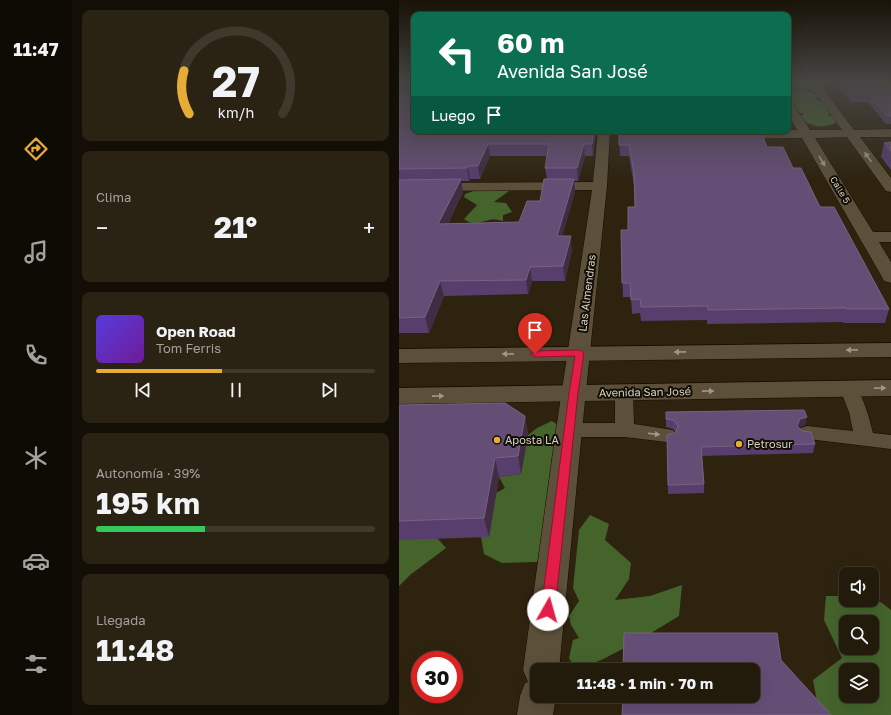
<!DOCTYPE html>
<html lang="es">
<meta charset="utf-8">
<style>
:root{--surface:#221a0b;--page:#2a2314;--text:#f1f3f6;--muted:#a2a19d;--line:#3f382c;--accent:#e7ac36}
body{margin:0;font-family:"Golos Text",sans-serif;background:var(--page);color:var(--text);height:100vh;display:flex;flex-direction:column;font-size:15px;white-space:nowrap}
*{box-sizing:border-box;margin:0}
p{font-size:13px;color:var(--muted)}
.icon{flex:none;width:22px;height:22px;fill:none;stroke:currentColor;stroke-width:2;stroke-linecap:round;stroke-linejoin:round}
.map{position:relative;flex:1;overflow:hidden}
.drawer{display:flex;flex-direction:column;gap:10px;padding:10px;background:#130e06;width:327px}
.drawer>*{flex:none}
.banner{position:absolute;left:12px;top:12px;width:380px;height:122px;border-radius:8px;box-shadow:0 4px 16px #0002,0 0 0 1px var(--line);background:#0b6e4f;color:#fff;overflow:hidden}
.fabs{position:absolute;left:440px;top:567px;display:grid;gap:8px}
.fabs a{display:grid;place-items:center;width:40px;height:40px;border-radius:8px;background:var(--surface);box-shadow:0 4px 16px #0002,0 0 0 1px var(--line);font-size:20px}
.speed{position:absolute;left:12px;top:651px;display:flex;gap:8px;font-size:20px;font-weight:700;text-align:center}
.speed>*{display:grid;place-content:center;width:52px;height:52px;border-radius:50%;background:var(--surface);box-shadow:0 4px 16px #0002,0 0 0 1px var(--line);line-height:1}
.speed .limit{border:6px solid #d22;background:#fff;color:#111}
.pin{position:absolute;display:grid;place-items:center;width:34px;height:34px;color:#fff;margin:-41px -17px;border-radius:50% 50% 50% 0;rotate:-45deg;box-shadow:0 0 4px #0007}
.pin .icon{rotate:45deg}
.me{position:absolute;width:44px;margin:-22px;rotate:7deg;stroke-linejoin:round;filter:drop-shadow(0 0 3px #0008)}
.turn{display:flex;align-items:center;gap:14px;height:84px;padding:0 20px;font-size:18px}
.turn .icon{width:52px;height:52px;stroke-width:2.5}
.turn b{display:block;font-size:28px;line-height:34px}
.then{display:flex;align-items:center;height:38px;padding:0 20px;background:#0003;gap:8px;font-size:15px}
.big{font-size:30px;font-weight:700;line-height:1.1}
.drawer .widget{flex:1;display:flex;flex-direction:column;justify-content:center;gap:6px;min-width:0;padding:0 14px;border-radius:8px;background:var(--page)}
.drawer .dial{align-items:center;gap:0}
.dial svg{height:104px;overflow:visible;fill:none;stroke:var(--line);stroke-width:7;stroke-linecap:round;text-anchor:middle}
.dial text{fill:var(--text);stroke:none}
.song{display:flex;align-items:center;gap:12px}
.cover{width:48px;height:48px;border-radius:6px;background:linear-gradient(135deg,hsl(250 70% 55%),hsl(280 70% 35%))}
.played{height:4px;border-radius:2px;background:linear-gradient(90deg,var(--accent) 45%,var(--line) 45%)}
.keys{display:flex;justify-content:space-around;direction:ltr}
.heat{display:flex;justify-content:space-between;align-items:center;font-size:22px;direction:ltr}
.charge{height:6px;border-radius:3px;background:linear-gradient(90deg,#34c759 39%,var(--line) 0)}
.trip{position:absolute;left:131px;top:663px;width:230px;height:40px;border-radius:8px;background:var(--surface);box-shadow:0 4px 16px #0002,0 0 0 1px var(--line);font-weight:700;line-height:40px;text-align:center}
main{display:flex;flex:1;min-height:0}
.tabs{display:flex;flex-direction:column;width:72px;justify-content:space-around;align-items:center;background:#0e0a04;color:var(--muted)}
.tabs .icon{width:28px;height:28px}
.tabs .on{color:var(--accent)}
.tabs b{font-size:18px;color:var(--text)}
.map>svg:first-child{display:block}
.forest{fill:#44642c;fill-rule:evenodd}
.lines{fill:none;stroke-linecap:round;stroke-linejoin:round}
.service-casing{stroke:#160c00;stroke-width:1}
.minor-casing{stroke:#160c00;stroke-width:1}
.tertiary-casing{stroke:#160c00;stroke-width:1}
.service{fill:#5c503b;fill-rule:evenodd}
.minor{fill:#5c503b;fill-rule:evenodd}
.tertiary{fill:#5c503b;fill-rule:evenodd}
.wall{fill:#573e6d;fill-rule:evenodd}
.shaded-wall{fill:#412d43}
.building{fill:#654e76;stroke:#776282}
.oneway{fill:#a09787}
.route{fill:#e11d48;stroke:#92132f}
.poi-dot{fill:#e7ac36;stroke:#120d05;stroke-width:1.5}
.labels{text-anchor:middle;stroke-width:4;stroke-linejoin:round;paint-order:stroke}
.far-street-label{font-size:9px;fill:#d8d1c5;stroke:#120d05}
.street-label{font-size:11px;fill:#d8d1c5;stroke:#120d05}
.poi-label{font-size:11px;fill:#d8d1c5;stroke:#120d05;text-anchor:start}
</style>
<main>
<nav class="tabs">
<b>11:47</b>
<svg class="icon on" aria-label="directions" viewBox="0 0 24 24"><path d="M12 3l9 9-9 9-9-9zM9 14v-3h6M13 9l2 2-2 2"/></svg>
<svg class="icon" aria-label="music" viewBox="0 0 24 24"><path d="M9 18V5l10-2v13"/><circle cx="6" cy="18" r="3"/><circle cx="16" cy="16" r="3"/></svg>
<svg class="icon" aria-label="phone" viewBox="0 0 24 24"><path d="M5 4h4l2 5-3 2q2 4 5 5l2-3 5 2v4C11 20 4 13 5 4z"/></svg>
<svg class="icon" aria-label="climate" viewBox="0 0 24 24"><path d="M12 3v18M4 7l16 10M4 17L20 7"/></svg>
<svg class="icon" aria-label="car" viewBox="0 0 24 24"><path d="M5 17H2v-5l4-1 3-4h7l3 4 3 1v5h-3M9 17h6M6 11h13"/><circle cx="7" cy="17" r="2"/><circle cx="17" cy="17" r="2"/></svg>
<svg class="icon" aria-label="filters" viewBox="0 0 24 24"><path d="M4 7h16M4 17h16"/><circle cx="9" cy="7" r="2"/><circle cx="15" cy="17" r="2"/></svg>
</nav>
<section class="drawer">
<div class="widget dial"><svg viewBox="0 0 100 80">
<path d="M14 69A42 42 0 1 1 86 69"/>
<path d="M14 69A42 42 0 0 1 10 36" stroke="#e7ac36"/>
<text x="50" y="56" font-size="32" font-weight="700">27</text>
<text x="50" y="72" font-size="11">km/h</text>
</svg></div>
<div class="widget"><p>Clima</p>
<div class="heat"><a>−</a><b class="big">21°</b><a>+</a></div>
</div>
<div class="widget">
<div class="song"><i class="cover"></i><div><b>Open Road</b><p>Tom Ferris</p></div></div>
<div class="played"></div>
<div class="keys"><svg class="icon" aria-label="previous" viewBox="0 0 24 24"><path d="M18 5L8 12l10 7zM5 5v14"/></svg><svg class="icon" aria-label="pause" viewBox="0 0 24 24"><path d="M8 5v14M16 5v14"/></svg><svg class="icon" aria-label="next" viewBox="0 0 24 24"><path d="M6 5l10 7-10 7zM19 5v14"/></svg></div>
</div>
<div class="widget"><p>Autonomía · 39%</p><b class="big">195 km</b><div class="charge"></div></div>
<div class="widget"><p>Llegada</p><b class="big">11:48</b></div>
</section>
<div class="map">
<svg width="492" height="715" viewBox="0 0 492 715">
<rect width="100%" height="100%" fill="#2e230f"/>
<!-- forest -->
<g class="forest">
<path d="M 389,81 L 413,82 L 414,88 L 404,90 L 418,94 L 420,96 L 416,99 L 429,106 L 433,112 L 428,115 L 437,118 L 437,122 C 426,130 409,126 400,117 L 405,114 C 398,112 395,107 389,101 L 393,99 L 389,97 L 389,91 L 399,89 L 389,87 Z"/>
<path d="M 80,189 L 110,191 L 95,202 L 107,203 L 113,212 L 104,215 L 104,221 C 100,220 95,219 90,220 C 81,222 73,226 65,219 L 78,205 L 65,197 L 66,194 Z"/>
<path d="M 153,421 L 167,430 L 149,550 L 138,562 L 103,563 L 85,554 L 82,537 L 90,537 L 97,493 L 106,488 L 100,477 L 122,474 L 129,435 L 138,428 Z"/>
<path d="M 191,515 L 210,524 L 206,540 L 232,563 L 230,579 L 216,600 L 251,596 L 283,585 L 280,616 C 257,630 234,644 210,656 C 201,662 191,662 183,670 L 177,670 L 170,658 L 174,640 L 180,638 L 172,625 L 170,616 L 180,601 L 174,588 L 180,530 Z"/>
<path d="M 0,524 L 39,539 L 47,548 L 11,575 L 0,586 Z"/>
<path d="M 427,596 L 447,596 L 447,600 L 473,600 L 473,598 L 483,603 L 492,610 L 492,715 L 423,715 L 420,712 L 414,680 L 443,658 L 425,620 ZM 447,622 L 473,622 L 473,648 L 447,648 ZM 447,670 L 473,670 L 473,696 L 447,696 Z"/>
</g>
<g class="lines">
<!-- service casing -->
<g class="service-casing">
<g id="service">
<path d="M 450,383 L 456,385 C 465,399 470,417 474,433 L 492,435 L 492,449 L 401,438 L 398,433 L 401,428 L 408,426 L 454,431 L 450,412 L 441,389 L 444,385 Z"/>
<path d="M 225,387 L 231,389 L 234,393 L 235,424 L 274,430 L 277,435 L 274,440 L 267,442 L 226,437 L 170,437 L 163,435 L 160,430 L 163,425 L 170,423 L 216,423 L 216,393 L 219,389 Z"/>
</g>
</g>
<!-- minor casing -->
<g class="minor-casing">
<g id="minor">
<path d="M 408,81 L 418,81 L 455,130 L 492,129 L 492,137 L 461,137 L 492,178 L 492,192 L 487,191 L 448,137 L 416,138 L 474,232 L 492,232 L 492,242 L 480,242 L 492,262 L 492,283 L 485,281 L 483,277 L 403,138 L 333,139 L 329,138 L 327,135 L 329,132 L 333,131 L 398,130 L 389,114 L 389,101 L 393,102 L 411,130 L 443,130 Z"/>
<path d="M 199,131 L 211,131 L 208,186 L 183,430 L 160,670 L 138,670 L 138,696 L 157,696 L 154,715 L 118,715 L 121,696 L 126,683 L 129,682 L 124,670 L 157,430 L 193,190 L 0,191 L 0,183 L 194,182 Z"/>
</g>
</g>
<!-- tertiary casing -->
<g class="tertiary-casing">
<g id="tertiary">
<path d="M 492,343 L 492,357 L 0,363 L 0,349 Z"/>
<path d="M 492,380 L 492,396 L 0,404 L 0,388 Z"/>
</g>
</g>
<!-- service -->
<use href="#service" class="service"/>
<!-- minor -->
<use href="#minor" class="minor"/>
<!-- tertiary -->
<use href="#tertiary" class="tertiary"/>
</g>
<!-- wall -->
<g class="wall">
<path d="M 0,81 L 15,81 L 15,131 L 197,131 L 194,156 L 186,156 L 179,181 L 175,181 L 176,192 L 163,236 L 173,250 L 166,281 L 133,281 L 129,294 L 45,296 L 30,333 L 0,333 ZM 91,156 L 148,156 L 146,168 L 148,179 L 141,201 L 120,222 L 49,224 L 64,192 L 62,181 L 70,181 L 71,179 L 81,179 Z"/>
<path d="M 434,81 L 492,81 L 492,124 L 487,124 L 469,102 L 452,102 Z"/>
<path d="M 220,132 L 368,147 L 394,168 L 490,309 L 486,323 L 444,323 L 444,322 L 308,324 L 308,320 L 242,321 L 241,313 L 233,314 L 232,297 L 224,297 L 222,230 L 229,230 L 236,207 L 235,185 L 230,156 L 221,156 Z"/>
<path d="M 492,142 L 492,170 L 482,157 L 485,143 Z"/>
<path d="M 0,405 L 126,416 L 129,435 L 122,474 L 100,477 L 90,537 L 0,540 Z"/>
<path d="M 267,412 L 408,417 L 406,425 L 400,427 L 403,431 L 416,444 L 414,453 L 303,456 L 305,484 L 305,493 L 269,494 L 268,435 L 276,433 L 276,431 L 274,429 L 267,427 Z"/>
</g>
<!-- shaded-wall -->
<g class="shaded-wall">
<path d="M 195,131 L 197,131 L 194,156 L 193,144 Z"/>
<path d="M 89,144 L 91,156 L 81,179 L 79,166 Z"/>
<path d="M 185,144 L 186,156 L 179,181 L 178,168 Z"/>
<path d="M 69,166 L 71,179 L 70,181 L 68,168 Z"/>
<path d="M 62,179 L 64,192 L 42,238 L 39,224 Z"/>
<path d="M 175,179 L 176,192 L 159,250 L 158,236 Z"/>
<path d="M 172,236 L 173,250 L 166,281 L 164,266 Z"/>
<path d="M 131,267 L 133,281 L 129,294 L 127,280 Z"/>
<path d="M 41,281 L 45,296 L 30,333 L 26,317 Z"/>
<path d="M 126,416 L 129,435 L 122,474 L 119,456 Z"/>
<path d="M 408,417 L 406,425 L 400,427 L 398,426 L 401,419 Z"/>
<path d="M 96,458 L 100,477 L 90,537 L 85,518 Z"/>
</g>
<!-- building -->
<g class="building">
<path d="M 0,81 L 15,81 L 15,131 L 195,131 L 193,144 L 185,144 L 178,168 L 146,168 L 150,144 L 89,144 L 79,166 L 69,166 L 68,168 L 0,169 L 0,93 L 14,93 L 14,86 L 0,86 Z"/>
<path d="M 441,81 L 492,81 L 492,116 L 488,116 L 471,95 L 453,95 Z"/>
<path d="M 256,131 L 362,131 L 368,147 L 384,147 L 394,168 L 402,168 L 421,207 L 435,207 L 490,309 L 448,309 L 447,308 L 309,310 L 309,306 L 242,307 L 241,299 L 232,300 L 231,283 L 223,283 L 222,230 L 229,230 L 229,207 L 236,207 L 235,173 L 230,145 L 220,145 L 220,132 Z"/>
<path d="M 492,142 L 492,151 L 485,143 Z"/>
<path d="M 62,179 L 39,224 L 120,222 L 128,201 L 141,201 L 145,179 L 175,179 L 158,236 L 172,236 L 164,266 L 131,267 L 127,280 L 41,281 L 26,317 L 0,318 L 0,180 Z"/>
<path d="M 106,403 L 126,416 L 119,456 L 96,458 L 85,518 L 0,521 L 0,405 Z"/>
<path d="M 405,410 L 408,417 L 401,419 L 398,426 L 403,431 L 412,432 L 416,444 L 302,447 L 305,484 L 269,485 L 268,435 L 276,433 L 279,426 L 275,420 L 267,419 L 267,412 Z"/>
<path d="M 225,633 L 378,633 L 382,660 L 432,715 L 223,715 L 224,696 L 354,696 L 354,670 L 224,670 Z"/>
</g>
<!-- one-way arrows -->
<defs><path id="oneway-solid" d="M-6-.8H1V-3.2L6.5 0L1 3.2V.8H-6Z"/></defs>
<g class="oneway">
<use href="#oneway-solid" transform="translate(469 157) rotate(-126)"/>
<use href="#oneway-solid" transform="translate(423 161) rotate(59)"/>
<use href="#oneway-solid" transform="translate(453 350) rotate(179)"/>
<use href="#oneway-solid" transform="translate(281 352) rotate(179)"/>
<use href="#oneway-solid" transform="translate(109 354) rotate(179)"/>
<use href="#oneway-solid" transform="translate(481 388) rotate(-1)"/>
<use href="#oneway-solid" transform="translate(309 391) rotate(-1)"/>
<use href="#oneway-solid" transform="translate(39 396) rotate(-1)"/>
<use href="#oneway-solid" transform="translate(255 434) rotate(7)"/>
</g>
<!-- sky -->
<linearGradient id="sky" x2="0" y2="1"><stop stop-color="#191308"/><stop offset="0.45" stop-color="#464542"/><stop offset="1" stop-color="#464542" stop-opacity="0"/></linearGradient>
<rect width="492" height="181" fill="url(#sky)"/>
<!-- route -->
<path class="route" d="M 181,350 L 185,353 L 179,393 L 156,610 L 154,614 L 149,616 L 144,614 L 142,610 L 170,393 L 176,356 L 136,357 L 131,354 L 136,351 Z"/>
<!-- markers -->
<g class="poi-dot">
<circle cx="98" cy="440" r="4"/>
<circle cx="340" cy="444" r="4"/>
</g>
<g class="labels">
<!-- far-street labels -->
<g class="far-street-label">
<text transform="translate(441 190) rotate(59)" y="3">Calle 5</text>
</g>
<!-- street labels -->
<g class="street-label">
<text transform="translate(188 293) rotate(-83)" y="4">Las Almendras</text>
<text transform="translate(246 392) rotate(-1)" y="4">Avenida San José</text>
</g>
<!-- poi labels -->
<g class="poi-label">
<text x="106" y="444">Aposta LA</text>
<text x="348" y="448">Petrosur</text>
</g>
</g>
</svg>
<div class="fabs">
<a><svg class="icon" aria-label="sound" viewBox="0 0 24 24"><path d="M4 9h4l5-4v14l-5-4H4zM17 9q2 3 0 6"/></svg></a>
<a><svg class="icon" aria-label="search" viewBox="0 0 24 24"><circle cx="10" cy="10" r="6"/><path d="M15 15l6 6"/></svg></a>
<a><svg class="icon" aria-label="layers" viewBox="0 0 24 24"><path d="M12 4l9 5-9 5-9-5zM3 14l9 5 9-5"/></svg></a>
</div>
<div class="speed"><div class="limit">30</div></div>
<div class="pin" style="left:136px;top:354px;background:#d93025"><svg class="icon" aria-label="arrive" viewBox="0 0 24 24"><path d="M6 21V4h12l-3 4 3 4H6"/></svg></div>
<svg class="me" style="left:149px;top:610px" viewBox="-20 -20 40 40"><circle r="19" fill="#fff"/><path d="M0-13L10 11 0 6-10 11z" fill="#e11d48"/></svg>
<div class="trip">11:48 · 1 min · 70 m</div>
<div class="banner">
<div class="turn"><svg class="icon" aria-label="left" viewBox="0 0 24 24"><path d="M17 20v-9H6M10 6l-5 5 5 5"/></svg><div><b>60 m</b>Avenida San José</div></div>
<div class="then">Luego<svg class="icon" aria-label="arrive" viewBox="0 0 24 24"><path d="M6 21V4h12l-3 4 3 4H6"/></svg></div>
</div>
</div>
</main>
